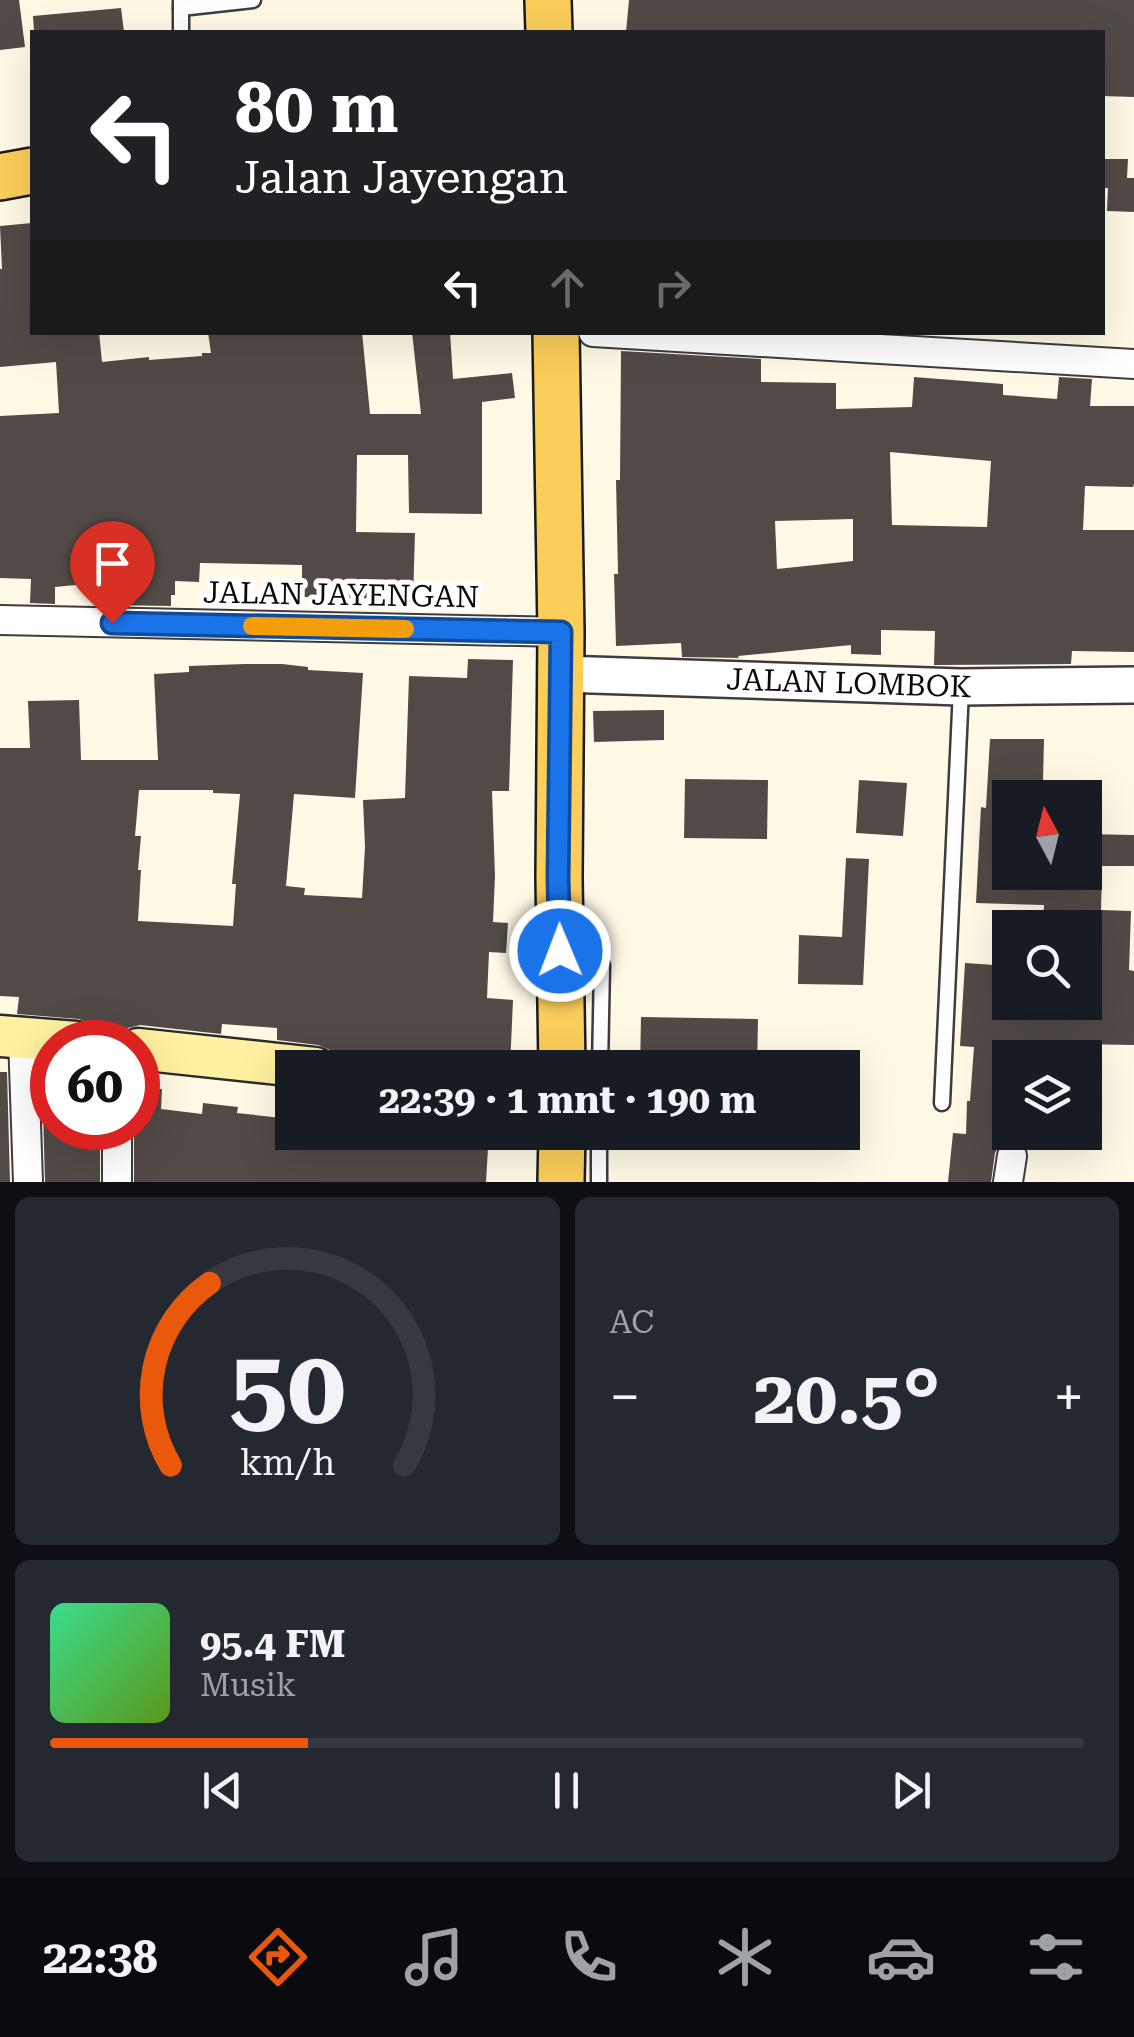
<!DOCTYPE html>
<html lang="id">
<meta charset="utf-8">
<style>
:root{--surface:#171b24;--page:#242831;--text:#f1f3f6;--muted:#9ea1a6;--line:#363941;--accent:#ea580c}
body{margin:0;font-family:"Roboto Serif",serif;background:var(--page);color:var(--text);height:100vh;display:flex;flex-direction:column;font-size:38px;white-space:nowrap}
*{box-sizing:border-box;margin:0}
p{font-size:32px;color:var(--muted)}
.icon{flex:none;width:55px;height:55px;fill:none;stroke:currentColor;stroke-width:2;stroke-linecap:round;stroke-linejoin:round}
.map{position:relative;height:1182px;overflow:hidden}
.side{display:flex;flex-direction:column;gap:15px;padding:15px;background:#0d0f14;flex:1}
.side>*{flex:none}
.banner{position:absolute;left:30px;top:30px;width:1075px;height:305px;border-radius:0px;box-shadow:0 10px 40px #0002;background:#202124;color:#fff;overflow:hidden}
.needle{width:65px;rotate:353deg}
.buttons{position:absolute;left:992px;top:780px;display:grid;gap:20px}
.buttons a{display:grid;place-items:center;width:110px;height:110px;border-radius:0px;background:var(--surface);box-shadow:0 10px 40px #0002;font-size:50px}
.speed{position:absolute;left:30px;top:1020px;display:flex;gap:20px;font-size:50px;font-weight:700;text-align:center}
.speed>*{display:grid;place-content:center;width:130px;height:130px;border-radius:50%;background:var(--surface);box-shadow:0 10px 40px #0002;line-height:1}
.speed .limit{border:15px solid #d22;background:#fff;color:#111}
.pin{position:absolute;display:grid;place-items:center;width:85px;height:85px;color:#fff;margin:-102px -42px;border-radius:50% 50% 50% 0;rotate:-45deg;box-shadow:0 0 10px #0007}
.pin .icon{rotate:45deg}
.me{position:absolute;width:110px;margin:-55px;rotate:359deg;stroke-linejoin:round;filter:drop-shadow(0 0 8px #0008)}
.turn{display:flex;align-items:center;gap:35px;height:210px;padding:0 40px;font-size:45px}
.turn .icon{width:130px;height:130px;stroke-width:2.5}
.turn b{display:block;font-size:70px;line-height:85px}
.lanes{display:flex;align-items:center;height:95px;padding:0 40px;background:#0003;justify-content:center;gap:50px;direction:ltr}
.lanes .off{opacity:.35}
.big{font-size:75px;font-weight:700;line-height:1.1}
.side .card{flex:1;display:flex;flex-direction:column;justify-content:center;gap:15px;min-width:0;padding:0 35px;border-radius:15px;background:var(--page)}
.side .dial{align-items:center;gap:0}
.dial svg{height:260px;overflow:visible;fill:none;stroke:var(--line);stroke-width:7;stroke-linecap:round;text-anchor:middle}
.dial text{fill:var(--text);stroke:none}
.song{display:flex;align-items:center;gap:30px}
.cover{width:120px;height:120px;border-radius:15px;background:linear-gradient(135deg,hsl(150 70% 55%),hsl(90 70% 35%))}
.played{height:10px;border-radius:5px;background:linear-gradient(90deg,var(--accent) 25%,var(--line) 25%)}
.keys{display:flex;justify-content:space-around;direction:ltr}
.heat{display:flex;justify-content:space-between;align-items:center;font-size:55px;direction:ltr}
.side .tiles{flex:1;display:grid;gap:15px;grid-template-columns:1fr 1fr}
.card:last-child{grid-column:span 2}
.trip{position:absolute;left:275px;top:1050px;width:585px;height:100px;border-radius:0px;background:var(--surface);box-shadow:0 10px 40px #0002;font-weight:700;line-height:100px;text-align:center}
.menu{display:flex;height:160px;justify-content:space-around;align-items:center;background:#090b0e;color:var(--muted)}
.menu .icon{width:70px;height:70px}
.menu .current{color:var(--accent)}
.menu b{font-size:45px;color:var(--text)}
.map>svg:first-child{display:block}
.building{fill:#524a46;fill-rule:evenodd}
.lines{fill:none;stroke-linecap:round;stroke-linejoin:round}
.service-casing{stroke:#3d3d3d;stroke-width:19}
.minor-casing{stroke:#3d3d3d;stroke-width:32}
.tertiary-casing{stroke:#3d3d3d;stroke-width:40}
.secondary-casing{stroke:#2c2c2c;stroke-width:45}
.primary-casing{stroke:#1b1b1b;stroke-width:50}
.service{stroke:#fff;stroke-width:14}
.minor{stroke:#fff;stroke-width:28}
.tertiary{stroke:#fff;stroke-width:35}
.secondary{stroke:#fff1a1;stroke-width:40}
.primary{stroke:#fbce5a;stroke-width:45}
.route-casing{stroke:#114b97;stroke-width:25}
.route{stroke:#1a73e8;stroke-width:18}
.slow{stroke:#f59e0b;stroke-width:18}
.labels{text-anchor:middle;stroke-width:10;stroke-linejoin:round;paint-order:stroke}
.street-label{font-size:30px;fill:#0a0a0a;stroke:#fff}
</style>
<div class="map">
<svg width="1134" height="1182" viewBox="0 0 1134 1182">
<rect width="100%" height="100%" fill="#fff9e6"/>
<!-- building -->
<g class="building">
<path d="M 0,0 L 19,0 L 25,47 L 0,50 Z"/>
<path d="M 629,0 L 1134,0 L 1134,97 L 1102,96 L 1102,32 L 626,32 Z"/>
<path d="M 121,8 L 124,32 L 34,32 L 33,16 Z"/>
<path d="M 1102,159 L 1128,159 L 1127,178 L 1134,178 L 1134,212 L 1107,211 L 1108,188 L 1102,188 Z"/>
<path d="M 32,223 L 32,332 L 99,332 L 102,362 L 149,357 L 149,360 L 202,356 L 202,353 L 211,353 L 208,332 L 362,332 L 370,414 L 421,414 L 412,332 L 450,332 L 453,379 L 512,373 L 515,398 L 482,402 L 482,514 L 409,513 L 408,455 L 357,455 L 356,532 L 415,533 L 413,599 L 302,597 L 302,565 L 200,563 L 199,582 L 175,581 L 175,595 L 171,595 L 171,606 L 106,605 L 106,582 L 55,587 L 55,604 L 30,603 L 31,579 L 0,578 L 0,416 L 59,413 L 56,362 L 0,367 L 0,269 L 2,269 L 0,226 Z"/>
<path d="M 621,351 L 761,359 L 761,382 L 836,383 L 836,409 L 912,407 L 914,377 L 1003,384 L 1003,395 L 1057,399 L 1059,377 L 1092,379 L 1090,406 L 1134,406 L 1134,484 L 1133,487 L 1085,486 L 1083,530 L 1134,530 L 1134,652 L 1072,651 L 1071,664 L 934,665 L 935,631 L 881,630 L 881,655 L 851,654 L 851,645 L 738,656 L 739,658 L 682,657 L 681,643 L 616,646 L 614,574 L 618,574 L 616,480 L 620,480 ZM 890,452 L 991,461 L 987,527 L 892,525 ZM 853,519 L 853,561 L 777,569 L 775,521 Z"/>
<path d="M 468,659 L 513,660 L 509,791 L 492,791 L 495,876 L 493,922 L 508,923 L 506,953 L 489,952 L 487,998 L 513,1000 L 510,1068 L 423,1068 L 337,1061 L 330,1050 L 318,1045 L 277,1040 L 277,1028 L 222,1024 L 221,1034 L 140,1025 L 128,1028 L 118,1037 L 98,1035 L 90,1023 L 79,1019 L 17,1014 L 19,997 L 0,996 L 0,748 L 30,748 L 28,701 L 79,700 L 81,760 L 158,760 L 154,674 L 189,672 L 189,666 L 245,664 L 282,664 L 308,667 L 308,670 L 363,673 L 355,798 L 294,794 L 286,886 L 305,888 L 304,895 L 362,898 L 365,847 L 363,800 L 405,798 L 409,676 L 467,678 ZM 139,790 L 213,790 L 213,793 L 240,794 L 232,884 L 236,884 L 233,926 L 138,921 L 141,870 L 138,870 L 141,836 L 135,836 Z"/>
<path d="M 664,710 L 664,740 L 594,742 L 593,711 Z"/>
<path d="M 990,739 L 1044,739 L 1043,782 L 1016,782 L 1016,792 L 1010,792 L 1010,872 L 1102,872 L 1101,910 L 1131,911 L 1129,970 L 1134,971 L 1134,1045 L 1011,1043 L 1003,1125 L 1000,1144 L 995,1153 L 991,1182 L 948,1182 L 953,1133 L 966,1134 L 967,1101 L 970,1101 L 974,1047 L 960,1046 L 965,963 L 1010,966 L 1010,1002 L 1085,1002 L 1087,942 L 1085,942 L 1085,928 L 1043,928 L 1044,905 L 976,903 L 981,807 L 986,808 Z"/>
<path d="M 685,779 L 768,780 L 767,839 L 684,838 Z"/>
<path d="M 859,780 L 907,783 L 903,836 L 856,833 Z"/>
<path d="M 1085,834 L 1134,835 L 1134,866 L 1085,866 Z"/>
<path d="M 846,858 L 869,859 L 863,985 L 798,984 L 799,935 L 842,937 Z"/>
<path d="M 641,1017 L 758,1019 L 757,1068 L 640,1068 Z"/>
<path d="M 0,1072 L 7,1072 L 10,1182 L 0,1182 Z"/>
<path d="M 42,1074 L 47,1074 L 45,1109 L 52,1109 L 52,1128 L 100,1128 L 100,1182 L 45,1182 Z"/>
<path d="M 138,1087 L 162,1089 L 161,1109 L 202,1114 L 203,1103 L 238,1107 L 237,1113 L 282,1118 L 280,1139 L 327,1142 L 328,1135 L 381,1139 L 381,1132 L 417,1132 L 416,1145 L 488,1148 L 486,1182 L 134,1182 L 134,1128 L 138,1128 Z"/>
</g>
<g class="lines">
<!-- service casing -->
<g class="service-casing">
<g id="service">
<path d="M 181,8 L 253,0"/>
<path d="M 181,32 L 181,1"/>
<path d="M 566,951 C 586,950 590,947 602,965 L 600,1068"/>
<path d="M 942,1103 L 961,689"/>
<path d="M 599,1182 L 599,1132"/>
</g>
</g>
<!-- minor casing -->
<g class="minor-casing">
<g id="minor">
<path d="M 593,332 L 1134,364"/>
<path d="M 0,620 L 561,632"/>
<path d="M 23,1037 L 28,1182"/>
<path d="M 117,1182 L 117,1128"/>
<path d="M 1008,1182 L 1012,1156"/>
</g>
</g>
<!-- tertiary casing -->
<g class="tertiary-casing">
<g id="tertiary">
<path id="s1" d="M 561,674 L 961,687 L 1134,685"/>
</g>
</g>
<!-- secondary casing -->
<g class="secondary-casing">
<g id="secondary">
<path d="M 0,1036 L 76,1042"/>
<path d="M 138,1049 L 315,1068"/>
</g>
</g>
<!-- primary casing -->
<g class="primary-casing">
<g id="primary">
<path d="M 548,0 L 549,32"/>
<path d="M 0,177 L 32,171"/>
<path d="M 556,332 L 561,632 L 559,878 L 562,1068"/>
<path d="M 561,1182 L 562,1132"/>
</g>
</g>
<!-- service -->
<use href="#service" class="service"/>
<!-- minor -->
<use href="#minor" class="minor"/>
<!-- tertiary -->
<use href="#tertiary" class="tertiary"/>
<!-- secondary -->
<use href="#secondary" class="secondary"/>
<!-- primary -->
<use href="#primary" class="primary"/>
</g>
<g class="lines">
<!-- route casing -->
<g class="route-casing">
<path id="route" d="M 112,623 L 561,632 L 558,878 L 560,951"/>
</g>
<!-- route -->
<use href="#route" class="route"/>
<!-- slow -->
<path class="slow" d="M 252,626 L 405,629"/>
</g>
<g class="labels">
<!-- street labels -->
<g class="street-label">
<text transform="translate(341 595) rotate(1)" y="10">JALAN JAYENGAN</text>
<text dy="10" stroke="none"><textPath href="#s1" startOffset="288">JALAN LOMBOK</textPath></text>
</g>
</g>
</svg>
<div class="buttons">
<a><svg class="needle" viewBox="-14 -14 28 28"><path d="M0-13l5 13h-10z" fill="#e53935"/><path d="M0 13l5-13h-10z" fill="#9ea1a6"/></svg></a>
<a><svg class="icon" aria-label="search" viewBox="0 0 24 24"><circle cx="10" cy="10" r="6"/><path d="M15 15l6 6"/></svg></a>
<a><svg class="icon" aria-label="layers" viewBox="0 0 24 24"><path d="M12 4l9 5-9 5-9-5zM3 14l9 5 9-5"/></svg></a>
</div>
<div class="speed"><div class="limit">60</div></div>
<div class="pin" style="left:112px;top:623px;background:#d93025"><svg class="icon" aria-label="arrive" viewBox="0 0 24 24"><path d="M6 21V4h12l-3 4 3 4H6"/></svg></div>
<svg class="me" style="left:560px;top:951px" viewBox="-20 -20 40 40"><circle r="17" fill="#1a73e8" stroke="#fff" stroke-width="3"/><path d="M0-11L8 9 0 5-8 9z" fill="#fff"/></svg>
<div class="trip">22:39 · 1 mnt · 190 m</div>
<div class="banner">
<div class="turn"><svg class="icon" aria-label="left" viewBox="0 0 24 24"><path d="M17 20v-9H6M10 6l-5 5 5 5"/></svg><div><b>80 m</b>Jalan Jayengan</div></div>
<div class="lanes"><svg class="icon" aria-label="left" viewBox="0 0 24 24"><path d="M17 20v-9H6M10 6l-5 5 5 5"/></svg><svg class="icon off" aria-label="ahead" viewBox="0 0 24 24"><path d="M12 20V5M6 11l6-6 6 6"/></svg><svg class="icon off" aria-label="right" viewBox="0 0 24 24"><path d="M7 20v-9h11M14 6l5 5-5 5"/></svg></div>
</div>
</div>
<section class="side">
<div class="tiles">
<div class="card dial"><svg viewBox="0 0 100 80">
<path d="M14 69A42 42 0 1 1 86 69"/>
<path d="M14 69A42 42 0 0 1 26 13" stroke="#ea580c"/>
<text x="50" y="56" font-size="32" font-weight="700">50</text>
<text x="50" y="72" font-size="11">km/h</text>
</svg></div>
<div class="card"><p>AC</p>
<div class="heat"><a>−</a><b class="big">20.5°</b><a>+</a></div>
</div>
<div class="card">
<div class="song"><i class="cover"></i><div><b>95.4 FM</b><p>Musik</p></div></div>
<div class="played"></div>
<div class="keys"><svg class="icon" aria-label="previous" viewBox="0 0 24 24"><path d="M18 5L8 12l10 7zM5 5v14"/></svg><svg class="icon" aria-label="pause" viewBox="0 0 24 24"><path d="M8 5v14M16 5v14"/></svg><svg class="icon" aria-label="next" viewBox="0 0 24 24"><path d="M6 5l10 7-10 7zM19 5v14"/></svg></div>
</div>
</div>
</section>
<nav class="menu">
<b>22:38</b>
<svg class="icon current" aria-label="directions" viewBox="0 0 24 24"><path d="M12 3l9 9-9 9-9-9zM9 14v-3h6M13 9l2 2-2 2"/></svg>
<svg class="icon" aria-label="music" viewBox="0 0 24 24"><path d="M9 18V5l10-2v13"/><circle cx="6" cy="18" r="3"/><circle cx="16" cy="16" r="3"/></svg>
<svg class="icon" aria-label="phone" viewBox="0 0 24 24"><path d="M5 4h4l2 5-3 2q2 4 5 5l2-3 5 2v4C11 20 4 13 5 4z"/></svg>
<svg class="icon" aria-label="climate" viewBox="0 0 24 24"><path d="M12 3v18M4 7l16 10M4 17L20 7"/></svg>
<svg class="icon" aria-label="car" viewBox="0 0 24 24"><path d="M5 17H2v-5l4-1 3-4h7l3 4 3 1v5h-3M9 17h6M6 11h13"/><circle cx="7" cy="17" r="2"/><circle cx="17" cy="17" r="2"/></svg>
<svg class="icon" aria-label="filters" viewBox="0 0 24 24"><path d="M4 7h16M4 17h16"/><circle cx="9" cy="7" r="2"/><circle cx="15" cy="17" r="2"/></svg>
</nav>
